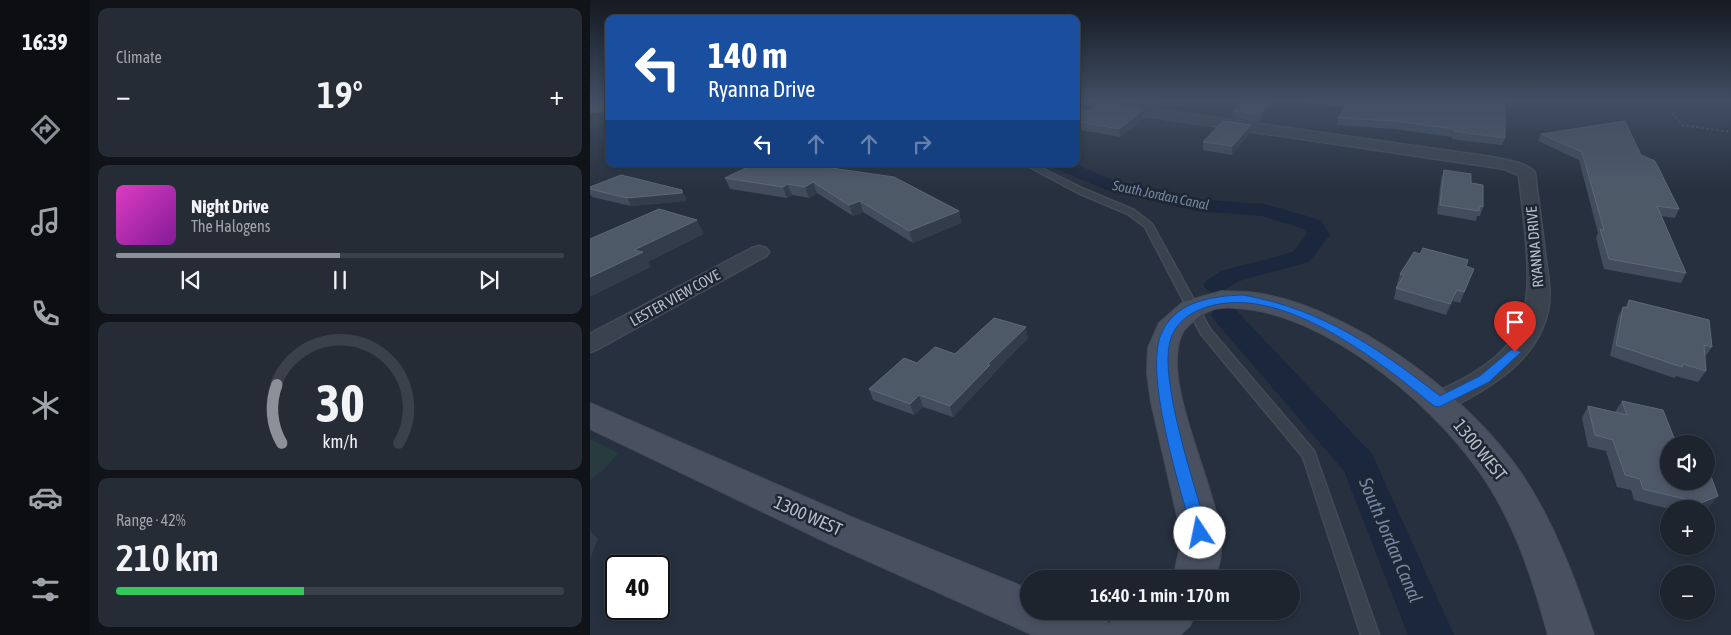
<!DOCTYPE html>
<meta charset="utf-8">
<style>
:root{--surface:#1d242e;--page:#252c36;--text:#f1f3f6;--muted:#a0a4aa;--line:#3b414a;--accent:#8c9099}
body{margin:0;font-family:"Asap Condensed",sans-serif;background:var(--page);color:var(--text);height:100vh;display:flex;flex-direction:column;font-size:19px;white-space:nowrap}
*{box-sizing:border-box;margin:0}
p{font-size:16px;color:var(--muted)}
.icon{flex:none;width:28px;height:28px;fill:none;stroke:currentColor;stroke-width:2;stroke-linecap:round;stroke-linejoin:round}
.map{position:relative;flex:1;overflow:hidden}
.panel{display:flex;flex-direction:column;gap:8px;padding:8px;background:#101419;width:500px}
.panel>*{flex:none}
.top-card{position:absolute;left:15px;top:15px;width:475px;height:152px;border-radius:10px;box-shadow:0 2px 8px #0003,0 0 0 1px var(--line);background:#1a4fa0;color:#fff;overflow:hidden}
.tools{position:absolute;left:1070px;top:435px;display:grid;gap:10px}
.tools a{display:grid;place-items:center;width:55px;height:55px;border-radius:50%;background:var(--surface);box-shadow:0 2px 8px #0003,0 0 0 1px var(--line);font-size:25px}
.speed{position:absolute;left:15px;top:555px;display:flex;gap:10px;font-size:25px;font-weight:700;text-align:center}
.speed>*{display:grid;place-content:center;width:65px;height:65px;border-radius:50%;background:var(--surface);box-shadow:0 2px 8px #0003,0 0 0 1px var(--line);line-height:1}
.speed .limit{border:2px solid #111;border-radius:8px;background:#fff;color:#111}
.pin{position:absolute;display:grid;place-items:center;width:42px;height:42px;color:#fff;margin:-51px -21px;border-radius:50% 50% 50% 0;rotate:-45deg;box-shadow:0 0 5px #0007}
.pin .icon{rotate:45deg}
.me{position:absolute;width:55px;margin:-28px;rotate:349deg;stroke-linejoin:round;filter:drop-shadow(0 0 4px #0008)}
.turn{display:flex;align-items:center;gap:18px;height:105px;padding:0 20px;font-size:22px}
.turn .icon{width:65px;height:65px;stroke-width:2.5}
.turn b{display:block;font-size:35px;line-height:42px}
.lanes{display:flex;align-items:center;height:48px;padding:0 20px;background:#0003;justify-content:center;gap:25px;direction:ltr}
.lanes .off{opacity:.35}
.big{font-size:38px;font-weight:600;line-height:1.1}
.panel .tile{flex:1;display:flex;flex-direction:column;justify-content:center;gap:8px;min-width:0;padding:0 18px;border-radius:10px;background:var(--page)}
.panel .dial{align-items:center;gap:0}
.dial svg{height:130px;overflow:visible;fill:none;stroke:var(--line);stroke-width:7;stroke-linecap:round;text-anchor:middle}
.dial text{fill:var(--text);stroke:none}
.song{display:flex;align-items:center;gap:15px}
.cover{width:60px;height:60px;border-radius:8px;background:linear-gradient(135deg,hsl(310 70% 55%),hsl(290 70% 35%))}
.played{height:5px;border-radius:2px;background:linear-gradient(90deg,var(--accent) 50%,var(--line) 50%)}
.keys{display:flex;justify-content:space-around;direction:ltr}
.heat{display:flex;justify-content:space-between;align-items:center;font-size:28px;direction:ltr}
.charge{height:8px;border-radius:4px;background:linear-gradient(90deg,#34c759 42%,var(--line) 0)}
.trip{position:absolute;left:430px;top:570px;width:280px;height:50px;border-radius:25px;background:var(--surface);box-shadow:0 2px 8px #0003,0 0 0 1px var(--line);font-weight:600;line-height:50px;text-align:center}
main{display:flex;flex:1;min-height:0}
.menu{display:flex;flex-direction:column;width:90px;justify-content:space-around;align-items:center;background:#0c0e12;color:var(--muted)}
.menu .icon{width:35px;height:35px}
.menu .on{color:var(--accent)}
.menu b{font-size:22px;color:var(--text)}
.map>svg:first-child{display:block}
.green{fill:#283c3f}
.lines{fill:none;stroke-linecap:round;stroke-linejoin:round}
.canal{fill:#1a273c;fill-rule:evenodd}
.lane-casing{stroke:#444b57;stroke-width:3}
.street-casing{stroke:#444b57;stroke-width:3}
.secondary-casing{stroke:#444b57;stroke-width:2}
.highway-casing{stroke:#454d59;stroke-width:2}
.path{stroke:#425557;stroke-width:2;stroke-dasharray:2.5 2.5;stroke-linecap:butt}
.lane{fill:#3a424e;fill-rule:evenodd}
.street{fill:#3a424e;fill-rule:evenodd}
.secondary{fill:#495161;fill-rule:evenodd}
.highway{fill:#746958;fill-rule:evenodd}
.wall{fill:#424c5c}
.shaded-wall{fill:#323c4b}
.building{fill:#4e5968;stroke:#5f6877}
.route{fill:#1a73e8;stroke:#114b97}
.labels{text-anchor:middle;stroke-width:5;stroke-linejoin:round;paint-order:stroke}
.far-water-label{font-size:14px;font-style:italic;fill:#7287a6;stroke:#1f2733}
.street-label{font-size:15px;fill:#b7bdc9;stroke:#1f2733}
.near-street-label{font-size:18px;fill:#b7bdc9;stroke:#1f2733}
.near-water-label{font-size:19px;font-style:italic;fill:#7287a6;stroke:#1f2733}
</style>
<main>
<nav class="menu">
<b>16:39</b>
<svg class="icon on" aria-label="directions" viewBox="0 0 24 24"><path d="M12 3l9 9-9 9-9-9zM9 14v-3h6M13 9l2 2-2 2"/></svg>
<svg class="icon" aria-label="music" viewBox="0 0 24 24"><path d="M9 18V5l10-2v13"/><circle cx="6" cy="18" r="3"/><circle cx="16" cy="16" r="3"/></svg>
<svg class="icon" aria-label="phone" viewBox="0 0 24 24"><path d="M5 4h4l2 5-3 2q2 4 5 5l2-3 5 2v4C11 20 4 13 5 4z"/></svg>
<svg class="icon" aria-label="climate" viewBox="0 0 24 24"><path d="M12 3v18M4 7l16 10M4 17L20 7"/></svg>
<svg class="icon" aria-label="car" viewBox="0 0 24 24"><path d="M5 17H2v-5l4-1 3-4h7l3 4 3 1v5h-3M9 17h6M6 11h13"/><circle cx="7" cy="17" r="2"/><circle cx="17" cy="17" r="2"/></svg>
<svg class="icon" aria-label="filters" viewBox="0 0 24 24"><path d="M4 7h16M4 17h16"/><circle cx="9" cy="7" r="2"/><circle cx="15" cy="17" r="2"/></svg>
</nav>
<section class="panel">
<div class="tile"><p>Climate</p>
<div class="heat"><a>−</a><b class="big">19°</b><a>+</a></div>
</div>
<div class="tile">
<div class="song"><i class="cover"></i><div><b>Night Drive</b><p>The Halogens</p></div></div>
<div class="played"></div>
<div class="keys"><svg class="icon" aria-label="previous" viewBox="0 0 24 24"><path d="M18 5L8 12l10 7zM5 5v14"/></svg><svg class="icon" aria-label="pause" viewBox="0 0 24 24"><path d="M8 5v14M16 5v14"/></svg><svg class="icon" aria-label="next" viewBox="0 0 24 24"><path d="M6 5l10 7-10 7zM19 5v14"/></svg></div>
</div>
<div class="tile dial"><svg viewBox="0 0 100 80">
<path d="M14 69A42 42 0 1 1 86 69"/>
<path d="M14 69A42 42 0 0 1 11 33" stroke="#8c9099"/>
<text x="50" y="56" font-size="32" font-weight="700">30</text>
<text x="50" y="72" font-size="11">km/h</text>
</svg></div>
<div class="tile"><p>Range · 42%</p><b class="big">210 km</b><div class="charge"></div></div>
</section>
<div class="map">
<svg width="1141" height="635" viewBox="0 0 1141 635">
<rect width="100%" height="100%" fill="#27303e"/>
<!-- green -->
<g class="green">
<path d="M 19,112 L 19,126 L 0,129 L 0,114 Z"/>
<path d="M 0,439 L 28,453 L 14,469 L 0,480 Z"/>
</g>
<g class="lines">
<!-- canal -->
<g class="canal">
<path d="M 461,164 L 485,164 L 523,180 L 606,199 L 674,204 L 731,220 L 740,235 L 719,262 L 649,281 L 635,290 L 626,293 L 617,290 L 613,285 L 617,280 L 631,271 L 703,252 L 717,234 L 714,229 L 672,216 L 606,211 L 517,190 L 463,168 Z"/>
<path d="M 635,307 L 645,309 L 782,454 L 864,635 L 818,635 L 754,471 L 625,321 L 621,315 L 625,309 Z"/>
</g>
<!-- lane casing -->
<g class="lane-casing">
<path id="lane" d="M 434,164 L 443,164 L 494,189 L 544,210 L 562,224 L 620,329 L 724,451 L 789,635 L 771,635 L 713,457 L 611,334 L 555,227 L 538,214 L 488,193 Z"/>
</g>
<!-- street casing -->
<g class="street-casing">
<g id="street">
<path d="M 496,101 L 517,101 L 535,105 L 902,157 C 915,160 937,162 945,173 C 948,200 952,226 955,253 C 957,272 962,291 958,310 C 948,360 900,388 858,409 L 849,411 L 840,409 L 836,402 L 840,395 C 869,382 901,367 922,340 C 950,305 933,220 929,175 L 914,169 L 902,167 L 535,113 L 498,104 Z"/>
<path d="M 169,246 L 176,248 L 179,252 L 176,256 L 8,349 L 0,352 L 0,334 L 162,248 Z"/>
</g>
</g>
<!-- secondary casing -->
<g class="secondary-casing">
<g id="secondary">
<path d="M 632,291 C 643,292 655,291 666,293 C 762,308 877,394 931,473 C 964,522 985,579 1004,635 L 958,635 C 942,576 923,517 886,467 C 837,398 732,313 646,308 C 625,306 614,311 599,325 C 597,328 593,330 592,334 C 569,382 629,488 631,543 C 632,555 629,567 625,579 L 583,579 L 591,542 L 588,520 L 561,402 L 557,373 L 558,348 L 569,323 L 593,302 Z"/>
<path d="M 0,403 L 266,519 L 439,589 L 439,611 L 497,611 L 516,619 L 519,626 L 522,619 L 542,611 L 606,611 L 600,626 L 590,635 L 443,635 L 238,543 L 0,429 Z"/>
</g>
</g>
<!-- highway casing -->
<g class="highway-casing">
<path id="highway" d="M 19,101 L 19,111 L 0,113 L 0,103 Z"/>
</g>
<!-- path -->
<path class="path" d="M 1073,101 L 1092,125 L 1141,132"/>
<!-- lane -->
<use href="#lane" class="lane"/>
<!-- street -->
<use href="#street" class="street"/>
<!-- secondary -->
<use href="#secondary" class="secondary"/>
<!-- highway -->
<use href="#highway" class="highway"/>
</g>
<!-- wall -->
<g class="wall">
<path d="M 526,101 L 574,101 L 566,107 Z"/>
<path d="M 652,101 L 687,101 L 669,122 L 642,118 L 643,111 Z"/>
<path d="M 710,101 L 915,101 L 915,138 L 912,145 L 875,141 L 862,139 L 862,137 L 804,129 L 747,125 L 748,118 L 754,107 L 710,102 Z"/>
<path d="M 486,106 L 499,111 L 553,118 L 530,137 L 486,129 Z"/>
<path d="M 660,133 L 642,155 L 613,150 L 613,142 Z"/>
<path d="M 951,134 L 1051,155 L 1089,209 L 1085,218 L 1071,216 L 1096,273 L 1091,283 L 1014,269 L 1006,238 L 1008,233 L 989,160 L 948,141 Z"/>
<path d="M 233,167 L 369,211 L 371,223 L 323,243 L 273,212 L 263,216 L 227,193 L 219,198 L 202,195 L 197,198 L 140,189 L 135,178 Z"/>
<path d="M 854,170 L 881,183 L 893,207 L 890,216 L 887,216 L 886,221 L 847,214 L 851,179 Z"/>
<path d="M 0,187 L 96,198 L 96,201 L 41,206 L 2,197 L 0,194 Z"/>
<path d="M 830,254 L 878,260 L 876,266 L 880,279 L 870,303 L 863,301 L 856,315 L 804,299 L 806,288 L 809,284 L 807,284 L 810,274 Z"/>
<path d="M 1039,300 L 1122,347 L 1115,357 L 1116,371 L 1108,382 L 1086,376 L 1084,378 L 1020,356 L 1028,317 L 1033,307 L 1035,307 Z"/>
<path d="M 438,338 L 402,375 L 402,376 L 363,417 L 333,407 L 324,415 L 283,400 L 279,389 L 327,363 L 365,354 Z"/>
<path d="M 1032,401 L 1084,438 L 1128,496 L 1118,508 L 1115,509 L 1079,509 L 1044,500 L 1041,490 L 1027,487 L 1016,451 L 998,447 L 992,418 L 998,406 L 1025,412 Z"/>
</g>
<!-- shaded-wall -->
<g class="shaded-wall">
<path d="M 566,101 L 574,101 L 566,107 Z"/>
<path d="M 682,101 L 687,101 L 669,122 L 670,114 Z"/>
<path d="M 553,110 L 553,118 L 530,137 L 529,129 Z"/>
<path d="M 661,125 L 660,133 L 642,155 L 642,146 Z"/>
<path d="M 223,164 L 232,164 L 234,170 L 221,165 Z"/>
<path d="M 223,182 L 227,193 L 219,198 L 215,187 Z"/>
<path d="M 197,184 L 202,195 L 197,198 L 193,187 Z"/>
<path d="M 92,190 L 96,198 L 96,201 L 41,206 L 37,198 Z"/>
<path d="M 270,201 L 273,212 L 263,216 L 259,205 Z"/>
<path d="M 369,211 L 371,223 L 323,243 L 319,231 Z"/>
<path d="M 107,220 L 114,234 L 58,262 L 61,267 L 0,297 L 0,277 L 44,250 Z"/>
<path d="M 884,269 L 880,279 L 870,303 L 874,292 Z"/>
<path d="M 867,290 L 863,301 L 856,315 L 860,304 Z"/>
<path d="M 436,327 L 438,338 L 402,375 L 402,376 L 363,417 L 360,406 L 398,364 Z"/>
<path d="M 329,395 L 333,407 L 324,415 L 320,404 Z"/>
<path d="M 1128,496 L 1118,508 L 1115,509 L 1106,509 L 1111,503 Z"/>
<path d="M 0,531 L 8,539 L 0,559 Z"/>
</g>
<!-- building -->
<g class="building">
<path d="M 652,101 L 682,101 L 670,114 L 643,111 Z"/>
<path d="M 758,101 L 915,101 L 915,138 L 877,133 L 864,131 L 864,129 L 806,121 L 748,118 Z"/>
<path d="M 513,102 L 553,110 L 529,129 L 486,121 L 486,106 L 499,111 Z"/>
<path d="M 633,121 L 661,125 L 642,146 L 613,142 Z"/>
<path d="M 1035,121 L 1051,155 L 1065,161 L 1089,209 L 1067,206 L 1096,273 L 1019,259 L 1010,229 L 1014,230 L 992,152 L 951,134 Z"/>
<path d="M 164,164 L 223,164 L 221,165 L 304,177 L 369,211 L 319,231 L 270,201 L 259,205 L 223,182 L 215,187 L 197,184 L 193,187 L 135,178 Z"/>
<path d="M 854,170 L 881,174 L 881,183 L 893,185 L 893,207 L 889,206 L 889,211 L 850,205 Z"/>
<path d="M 31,175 L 92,190 L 92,193 L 37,198 L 0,189 L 0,187 Z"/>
<path d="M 69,209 L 107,220 L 44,250 L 53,252 L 0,277 L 0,239 Z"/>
<path d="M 833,248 L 878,260 L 876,266 L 884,269 L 874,292 L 867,290 L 860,304 L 806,288 L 814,275 L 810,274 L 824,252 L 830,254 Z"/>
<path d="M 1039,300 L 1119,320 L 1122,347 L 1114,345 L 1116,371 L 1093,364 L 1092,367 L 1026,345 L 1033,307 L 1038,308 Z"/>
<path d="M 404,318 L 436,327 L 398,364 L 400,365 L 360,406 L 329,395 L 320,404 L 279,389 L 314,358 L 327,363 L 345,347 L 365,354 Z"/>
<path d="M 1032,401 L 1073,410 L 1084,438 L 1101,442 L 1104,444 L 1079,444 L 1079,481 L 1116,481 L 1116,462 L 1128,496 L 1111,503 L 1053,489 L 1050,479 L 1035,475 L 1023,440 L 1005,435 L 998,406 L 1037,415 Z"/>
</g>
<!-- sky -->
<linearGradient id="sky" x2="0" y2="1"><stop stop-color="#151a22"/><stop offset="0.53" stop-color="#414e63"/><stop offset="1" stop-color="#414e63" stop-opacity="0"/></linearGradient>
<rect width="1141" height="190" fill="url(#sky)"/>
<!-- route -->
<path class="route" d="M 653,295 C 732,309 788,348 850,396 L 890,376 L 921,350 L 925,349 L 931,352 L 899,382 L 849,407 L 844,406 C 789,361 692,283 617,307 C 600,312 585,323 580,341 C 569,382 606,489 618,533 L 616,538 L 610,540 L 604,538 L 602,533 C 591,489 551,369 573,330 C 588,301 623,296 653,295 Z"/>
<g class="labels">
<!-- far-water labels -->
<g class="far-water-label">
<text transform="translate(571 195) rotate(12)" y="5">South Jordan Canal</text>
</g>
<!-- street labels -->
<g class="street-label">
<text transform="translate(945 247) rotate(-95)" y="5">RYANNA DRIVE</text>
<text transform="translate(85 298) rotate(-29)" y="5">LESTER VIEW COVE</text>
</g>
<!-- near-street labels -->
<g class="near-street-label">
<text transform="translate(890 450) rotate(51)" y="6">1300 WEST</text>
<text transform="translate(218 516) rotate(24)" y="6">1300 WEST</text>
</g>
<!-- near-water labels -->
<g class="near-water-label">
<text transform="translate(801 540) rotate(67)" y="7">South Jordan Canal</text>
</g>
</g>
</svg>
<div class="tools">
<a><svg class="icon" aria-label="sound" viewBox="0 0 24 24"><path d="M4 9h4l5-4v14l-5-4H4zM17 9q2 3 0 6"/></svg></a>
<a>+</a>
<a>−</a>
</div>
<div class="speed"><div class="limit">40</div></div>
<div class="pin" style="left:925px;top:352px;background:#d93025"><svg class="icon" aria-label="arrive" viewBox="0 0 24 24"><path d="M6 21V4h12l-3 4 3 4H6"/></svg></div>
<svg class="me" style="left:610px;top:533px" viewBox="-20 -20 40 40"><circle r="19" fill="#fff"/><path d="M0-13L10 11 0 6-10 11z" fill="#1a73e8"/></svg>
<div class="trip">16:40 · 1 min · 170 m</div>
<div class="top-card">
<div class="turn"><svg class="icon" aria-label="left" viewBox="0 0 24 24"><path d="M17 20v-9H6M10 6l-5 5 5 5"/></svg><div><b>140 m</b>Ryanna Drive</div></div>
<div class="lanes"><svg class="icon" aria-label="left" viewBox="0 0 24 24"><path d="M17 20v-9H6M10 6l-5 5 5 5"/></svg><svg class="icon off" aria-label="ahead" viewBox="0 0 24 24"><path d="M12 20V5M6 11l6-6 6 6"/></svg><svg class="icon off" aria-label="ahead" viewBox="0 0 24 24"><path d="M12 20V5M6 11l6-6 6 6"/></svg><svg class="icon off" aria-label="right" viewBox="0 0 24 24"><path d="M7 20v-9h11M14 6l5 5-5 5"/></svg></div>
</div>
</div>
</main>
